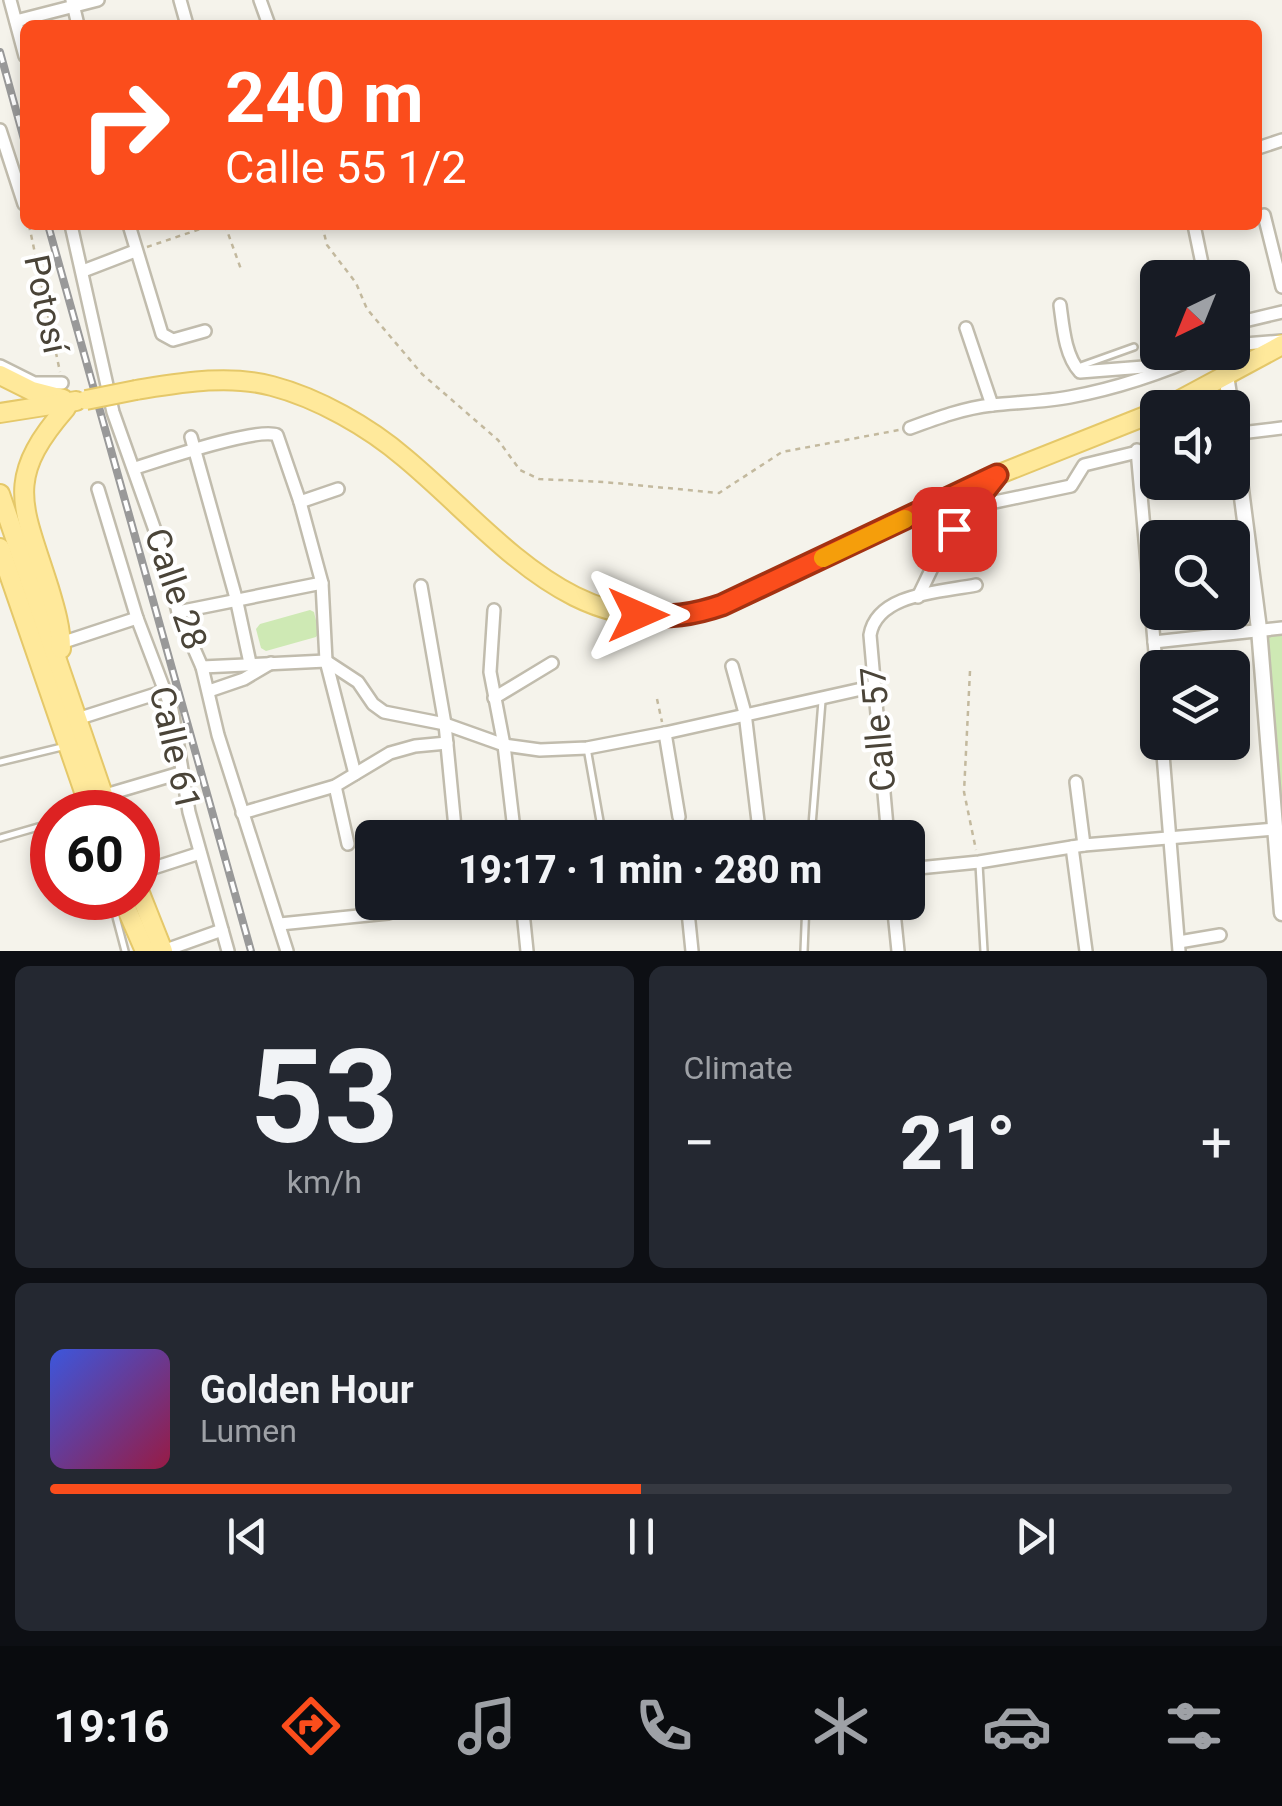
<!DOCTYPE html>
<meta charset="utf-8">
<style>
:root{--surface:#171b24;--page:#242831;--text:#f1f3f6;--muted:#9ea1a6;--line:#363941;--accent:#fb4d1c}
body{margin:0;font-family:Roboto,sans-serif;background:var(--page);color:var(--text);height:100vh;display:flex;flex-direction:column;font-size:38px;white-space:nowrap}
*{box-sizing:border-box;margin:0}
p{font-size:32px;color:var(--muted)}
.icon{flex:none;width:55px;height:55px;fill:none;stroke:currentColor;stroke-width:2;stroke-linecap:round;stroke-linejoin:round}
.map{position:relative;height:951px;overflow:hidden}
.sheet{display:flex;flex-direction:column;gap:15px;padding:15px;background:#0d0f14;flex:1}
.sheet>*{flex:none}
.hud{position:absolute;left:20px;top:20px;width:1242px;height:210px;border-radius:15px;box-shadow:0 5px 15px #0003;background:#fb4d1c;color:#fff;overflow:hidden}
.needle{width:65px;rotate:223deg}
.controls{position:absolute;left:1140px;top:260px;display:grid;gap:20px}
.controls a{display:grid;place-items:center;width:110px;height:110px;border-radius:15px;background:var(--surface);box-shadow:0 5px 15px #0003;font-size:50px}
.speed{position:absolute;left:30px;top:790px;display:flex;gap:20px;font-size:50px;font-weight:700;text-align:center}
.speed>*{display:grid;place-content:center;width:130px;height:130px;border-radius:50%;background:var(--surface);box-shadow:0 5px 15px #0003;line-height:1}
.speed .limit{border:15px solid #d22;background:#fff;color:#111}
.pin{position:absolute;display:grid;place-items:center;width:85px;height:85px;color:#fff;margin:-42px;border-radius:20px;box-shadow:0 5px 15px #0006}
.me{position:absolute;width:110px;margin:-55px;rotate:90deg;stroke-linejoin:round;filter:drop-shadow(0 0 8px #0008)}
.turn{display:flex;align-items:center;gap:35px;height:210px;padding:0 40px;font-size:45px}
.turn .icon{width:130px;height:130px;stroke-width:2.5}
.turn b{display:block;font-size:70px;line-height:85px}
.big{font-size:75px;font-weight:800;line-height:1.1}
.sheet .widget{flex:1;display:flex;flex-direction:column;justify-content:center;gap:15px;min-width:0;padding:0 35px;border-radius:15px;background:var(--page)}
.sheet .dial{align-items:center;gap:0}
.dial b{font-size:130px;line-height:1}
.song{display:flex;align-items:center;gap:30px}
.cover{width:120px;height:120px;border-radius:15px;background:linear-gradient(135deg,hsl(230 70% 55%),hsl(340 70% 35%))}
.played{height:10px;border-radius:5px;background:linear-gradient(90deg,var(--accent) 50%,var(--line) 50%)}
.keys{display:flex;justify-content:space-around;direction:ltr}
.heat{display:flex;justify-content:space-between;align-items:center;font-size:55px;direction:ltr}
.sheet .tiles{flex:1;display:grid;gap:15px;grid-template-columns:1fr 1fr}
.widget:last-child{grid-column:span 2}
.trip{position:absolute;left:355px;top:820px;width:570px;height:100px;border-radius:15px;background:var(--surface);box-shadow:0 5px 15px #0003;font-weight:800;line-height:100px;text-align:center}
.tab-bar{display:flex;height:160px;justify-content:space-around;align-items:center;background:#090b0e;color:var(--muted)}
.tab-bar .icon{width:70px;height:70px}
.tab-bar .on{color:var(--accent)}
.tab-bar b{font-size:45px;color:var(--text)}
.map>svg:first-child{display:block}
.green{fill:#cee9b4}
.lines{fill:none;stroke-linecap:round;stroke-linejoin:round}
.service-casing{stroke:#c1bcad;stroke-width:10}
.minor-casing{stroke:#c1bcad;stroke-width:16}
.tertiary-casing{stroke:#c1bcad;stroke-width:19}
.primary-casing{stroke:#e5c869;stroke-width:22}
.path{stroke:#c3b99e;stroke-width:2.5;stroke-dasharray:5 5;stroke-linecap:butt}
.service{stroke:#fff;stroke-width:5}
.minor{stroke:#fff;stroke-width:11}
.tertiary{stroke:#fff;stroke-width:14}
.primary{stroke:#ffe99b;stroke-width:18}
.rail-casing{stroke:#999;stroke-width:8}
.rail{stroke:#fff;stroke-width:4;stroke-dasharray:11;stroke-linecap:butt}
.primary-bridge-casing{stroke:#e5c869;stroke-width:22;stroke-linecap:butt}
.primary-bridge{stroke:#ffe99b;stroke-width:18}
.route-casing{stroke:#a33212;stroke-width:25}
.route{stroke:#fb4d1c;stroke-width:18}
.slow{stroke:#f59e0b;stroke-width:18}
.labels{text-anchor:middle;stroke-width:8;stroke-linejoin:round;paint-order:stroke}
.street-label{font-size:35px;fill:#4a4438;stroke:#fff}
</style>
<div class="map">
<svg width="1282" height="951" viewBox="0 0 1282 951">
<rect width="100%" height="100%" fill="#f5f3eb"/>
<!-- green -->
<g class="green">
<path d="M 310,610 L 314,612 L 319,633 L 316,637 L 266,651 L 261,648 L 256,629 L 260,624 Z"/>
<path d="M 1282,626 L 1282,837 L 1259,628 Z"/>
</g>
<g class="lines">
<!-- service casing -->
<g class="service-casing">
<g id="service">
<path d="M 1078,367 L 1134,347"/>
<path d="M 587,748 L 603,838"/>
<path d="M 0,762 L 66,746"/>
<path d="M 0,838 L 52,823"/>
<path d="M 811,838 L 822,701"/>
<path d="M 979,864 L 984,951"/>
<path d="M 111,898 L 125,951"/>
<path d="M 804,951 L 806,902"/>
</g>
</g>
<!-- minor casing -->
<g class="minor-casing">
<g id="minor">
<path d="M 10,0 L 25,56"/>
<path d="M 72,0 L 78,25"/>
<path d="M 180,0 L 187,25"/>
<path d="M 260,0 L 269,25"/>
<path d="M 16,21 L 98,0"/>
<path d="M 0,130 L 24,204"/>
<path d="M 1258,148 L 1282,140"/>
<path d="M 1264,215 L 1282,287"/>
<path d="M 71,225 L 113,412 L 162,550 L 178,612 L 202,667 L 218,735 L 287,951"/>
<path d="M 129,225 L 162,334 L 173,340 L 205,331"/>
<path d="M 1194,225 L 1205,278"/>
<path d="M 83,271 L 135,251"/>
<path d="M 1060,305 C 1063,327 1065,356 1080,372 L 1169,365"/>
<path d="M 1232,324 L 1282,312"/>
<path d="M 966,328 L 992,405"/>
<path d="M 1232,345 L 1282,341"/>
<path d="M 0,366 L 34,383 L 62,383"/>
<path d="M 910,428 C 937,418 964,408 992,405 C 1018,402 1044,402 1070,397 C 1119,388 1165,372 1210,352"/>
<path d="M 1232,434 L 1282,428"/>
<path d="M 191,437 L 236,598 L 250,663"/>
<path d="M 1137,450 L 1158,686"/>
<path d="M 135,468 C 161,460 257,427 277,435 L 300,502 L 322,583 L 326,661 L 355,774"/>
<path d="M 98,489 L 137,618 L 172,710 L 189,812 L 228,951"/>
<path d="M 300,502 L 338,489"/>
<path d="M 971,507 L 1071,486 L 1084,465 L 1158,447"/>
<path d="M 421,586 L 445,724 L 456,838"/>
<path d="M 918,597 L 944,543 L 991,482"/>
<path d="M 494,610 L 490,672 L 504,745 L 515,838"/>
<path d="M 178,612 L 322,583"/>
<path d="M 1154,642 L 1282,628"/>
<path d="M 61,643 L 137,618"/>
<path d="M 732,666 L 745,713 L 760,838"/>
<path d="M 202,667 L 326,661 L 358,682 L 373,704 L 384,712 L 445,724 L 504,745 L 540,750 L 587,748 L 665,733 L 875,686"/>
<path d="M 209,691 L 244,679 L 271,663"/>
<path d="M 494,698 L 552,663"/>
<path d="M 77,719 L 165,691"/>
<path d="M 665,733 L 679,817"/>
<path d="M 1162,742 L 1179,951"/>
<path d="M 1076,782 L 1084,845"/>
<path d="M 335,786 L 348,844"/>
<path d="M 102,796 L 180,773"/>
<path d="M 242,813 L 335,786 L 390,753 L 415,746 L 447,743"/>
<path d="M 888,838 L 870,635 C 877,593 941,592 976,585"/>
<path d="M 1072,847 L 1086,951"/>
<path d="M 908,869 L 979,862 L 1084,845 L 1275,829"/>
<path d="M 138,873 L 200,853"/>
<path d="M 522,902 L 527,951"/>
<path d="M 687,902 L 692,951"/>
<path d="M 893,902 L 898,951"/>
<path d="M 280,924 L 388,913 L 430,902"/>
<path d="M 1179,942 L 1220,935"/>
<path d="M 163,951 L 222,930"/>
</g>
</g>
<!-- tertiary casing -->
<g class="tertiary-casing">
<g id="tertiary">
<path d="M 1226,375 L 1231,408"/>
<path d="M 1232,420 L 1259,629 L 1282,913"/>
</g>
</g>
<!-- primary casing -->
<g class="primary-casing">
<g id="primary">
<path d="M 0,375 L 32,391 L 63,399"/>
<path d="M 136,390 C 180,383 228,374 272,386 C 318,398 369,427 405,458 C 500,537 580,654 722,605 L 997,475 L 1158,411"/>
<path d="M 1165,408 L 1282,345"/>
<path d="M 0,413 L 76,401"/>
<path d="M 0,494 L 109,812"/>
<path d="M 0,548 L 91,812"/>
<path d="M 61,649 C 61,628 55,608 49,588 C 23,505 3,480 66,408"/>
<path d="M 138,888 L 163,951"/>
<path d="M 122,898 L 145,951"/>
</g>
</g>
<!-- path -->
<g class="path">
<path d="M 29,225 L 60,372"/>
<path d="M 225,225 L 242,272"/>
<path d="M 322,225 L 327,245 L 356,283 L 367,309 L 422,374 L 498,440 L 520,470 L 539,479 L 604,482 L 719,493 L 782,452 L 899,430"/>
<path d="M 147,247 L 212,225"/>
<path d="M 970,671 L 964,792 L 976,850"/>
<path d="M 657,699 L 662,722"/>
</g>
<!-- service -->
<use href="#service" class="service"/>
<!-- minor -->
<use href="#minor" class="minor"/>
<!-- tertiary -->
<use href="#tertiary" class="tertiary"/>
<!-- primary -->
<use href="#primary" class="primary"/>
<!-- rail casing -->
<g class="rail-casing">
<g id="rail">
<path d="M 0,52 L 25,143"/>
<path d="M 48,225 L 251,951"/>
</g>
</g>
<!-- rail -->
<use href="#rail" class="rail"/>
<!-- primary-bridge casing -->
<g class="primary-bridge-casing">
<path id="primary-bridge" d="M 86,400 L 136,390"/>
</g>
<!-- primary-bridge -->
<use href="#primary-bridge" class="primary-bridge"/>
</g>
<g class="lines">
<!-- route casing -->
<g class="route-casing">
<path id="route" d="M 638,615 C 669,618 693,615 722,605 L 997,475 L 954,529"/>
</g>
<!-- route -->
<use href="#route" class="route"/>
<!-- slow -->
<path class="slow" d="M 823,558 L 905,519"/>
</g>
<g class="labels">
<!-- street labels -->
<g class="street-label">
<text transform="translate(46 304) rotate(78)" y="12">Potosí</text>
<text transform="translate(176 589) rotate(71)" y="12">Calle 28</text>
<text transform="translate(878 729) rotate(-95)" y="12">Calle 57</text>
<text transform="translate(175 748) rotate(77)" y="12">Calle 61</text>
</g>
</g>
</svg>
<div class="controls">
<a><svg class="needle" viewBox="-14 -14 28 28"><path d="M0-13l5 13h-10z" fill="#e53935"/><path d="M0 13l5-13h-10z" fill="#9ea1a6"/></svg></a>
<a><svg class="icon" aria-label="sound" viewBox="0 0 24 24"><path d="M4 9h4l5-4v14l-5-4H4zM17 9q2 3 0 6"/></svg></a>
<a><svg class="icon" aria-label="search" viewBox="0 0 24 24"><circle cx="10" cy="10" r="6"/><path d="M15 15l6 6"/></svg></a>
<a><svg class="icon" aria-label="layers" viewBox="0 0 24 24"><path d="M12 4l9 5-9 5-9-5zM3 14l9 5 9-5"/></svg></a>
</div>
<div class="speed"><div class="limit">60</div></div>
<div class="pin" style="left:954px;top:529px;background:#d93025"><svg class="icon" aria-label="arrive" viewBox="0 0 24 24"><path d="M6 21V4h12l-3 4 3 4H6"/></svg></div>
<svg class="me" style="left:638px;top:615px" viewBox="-20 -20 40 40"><path d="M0-17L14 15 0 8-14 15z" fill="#fb4d1c" stroke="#fff" stroke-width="4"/></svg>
<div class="trip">19:17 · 1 min · 280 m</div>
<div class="hud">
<div class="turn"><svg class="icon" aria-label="right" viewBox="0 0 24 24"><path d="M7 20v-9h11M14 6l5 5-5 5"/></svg><div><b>240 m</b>Calle 55 1/2</div></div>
</div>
</div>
<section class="sheet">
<div class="tiles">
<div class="widget dial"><b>53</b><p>km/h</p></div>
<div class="widget"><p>Climate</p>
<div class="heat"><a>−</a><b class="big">21°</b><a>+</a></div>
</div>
<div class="widget">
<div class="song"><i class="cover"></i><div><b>Golden Hour</b><p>Lumen</p></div></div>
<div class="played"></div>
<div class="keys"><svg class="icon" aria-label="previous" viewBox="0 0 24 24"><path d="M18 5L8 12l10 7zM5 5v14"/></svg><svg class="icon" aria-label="pause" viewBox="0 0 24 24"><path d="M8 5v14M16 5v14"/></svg><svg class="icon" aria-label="next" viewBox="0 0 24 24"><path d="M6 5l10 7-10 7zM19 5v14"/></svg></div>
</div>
</div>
</section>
<nav class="tab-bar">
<b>19:16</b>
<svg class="icon on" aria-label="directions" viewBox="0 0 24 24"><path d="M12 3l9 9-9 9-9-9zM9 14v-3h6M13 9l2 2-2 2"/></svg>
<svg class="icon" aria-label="music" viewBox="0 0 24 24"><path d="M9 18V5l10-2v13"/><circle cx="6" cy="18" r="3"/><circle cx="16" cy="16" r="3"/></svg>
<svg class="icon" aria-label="phone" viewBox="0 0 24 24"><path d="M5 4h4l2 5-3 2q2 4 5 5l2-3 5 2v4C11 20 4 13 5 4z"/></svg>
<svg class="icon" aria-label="climate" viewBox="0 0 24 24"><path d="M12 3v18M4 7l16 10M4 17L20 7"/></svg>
<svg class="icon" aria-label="car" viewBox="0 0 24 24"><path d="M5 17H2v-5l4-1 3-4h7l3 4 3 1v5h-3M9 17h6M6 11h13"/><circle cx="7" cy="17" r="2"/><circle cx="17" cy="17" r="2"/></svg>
<svg class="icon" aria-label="filters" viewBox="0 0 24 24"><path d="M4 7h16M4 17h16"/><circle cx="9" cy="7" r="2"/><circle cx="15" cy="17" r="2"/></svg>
</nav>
